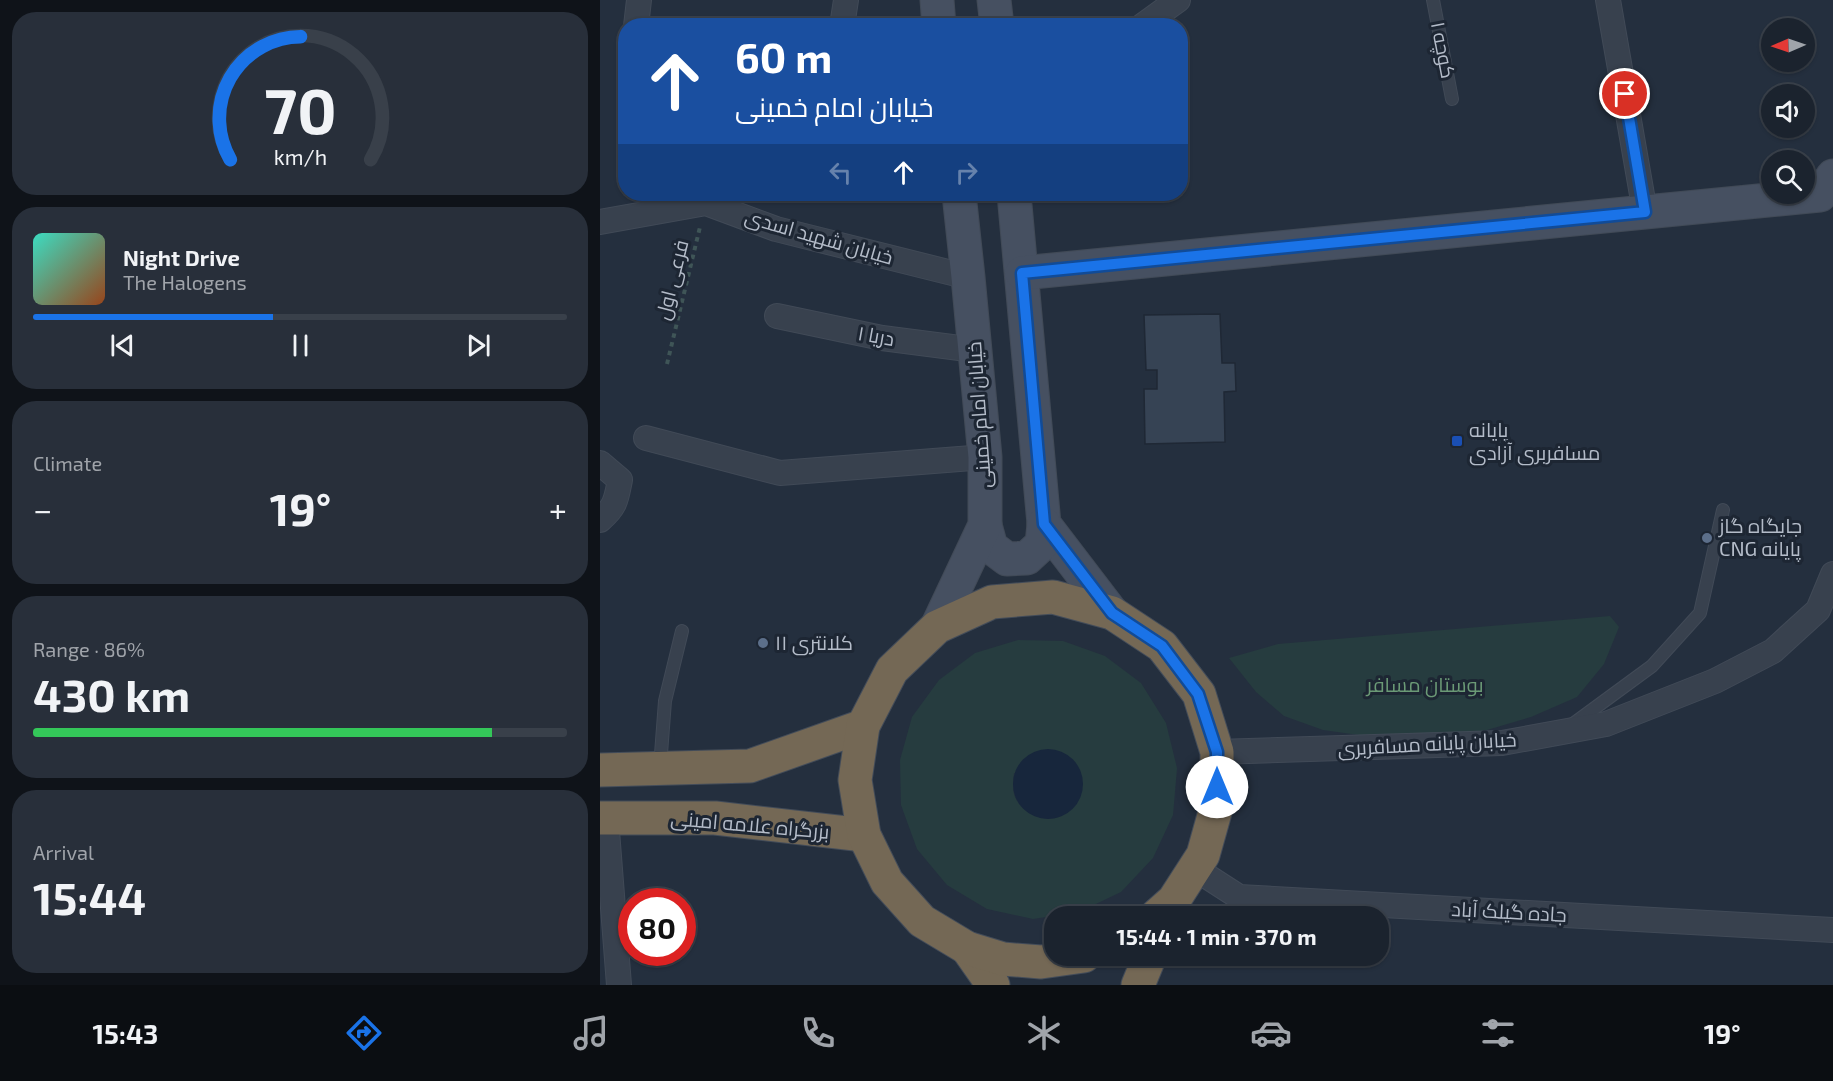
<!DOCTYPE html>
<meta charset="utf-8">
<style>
:root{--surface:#1b232e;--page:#282f3a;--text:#f1f3f6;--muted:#a0a4aa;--line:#39404a;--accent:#1a73e8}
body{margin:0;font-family:"Exo 2",Cairo,sans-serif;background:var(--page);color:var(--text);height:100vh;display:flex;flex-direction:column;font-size:22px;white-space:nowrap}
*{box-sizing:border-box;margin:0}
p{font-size:20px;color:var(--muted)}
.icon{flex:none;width:33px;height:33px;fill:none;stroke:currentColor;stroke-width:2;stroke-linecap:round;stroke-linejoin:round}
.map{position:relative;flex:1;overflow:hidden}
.sheet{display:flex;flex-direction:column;gap:12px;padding:12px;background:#0f1319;width:600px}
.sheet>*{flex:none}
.guide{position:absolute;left:18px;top:18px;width:570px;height:183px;border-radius:24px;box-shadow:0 2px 4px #0004,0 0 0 2px var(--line);background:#1a4fa0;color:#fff;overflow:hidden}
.needle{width:39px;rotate:268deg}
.fabs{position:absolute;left:1161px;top:18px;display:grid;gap:12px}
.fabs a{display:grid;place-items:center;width:54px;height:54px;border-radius:50%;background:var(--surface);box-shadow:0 2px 4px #0004,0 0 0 2px var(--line);font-size:30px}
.speed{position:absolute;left:18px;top:888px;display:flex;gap:12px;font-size:30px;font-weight:700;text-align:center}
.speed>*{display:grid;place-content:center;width:78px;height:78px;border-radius:50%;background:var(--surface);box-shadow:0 2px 4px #0004,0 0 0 2px var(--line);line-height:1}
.speed .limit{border:9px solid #d22;background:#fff;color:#111}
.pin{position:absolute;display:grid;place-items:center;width:51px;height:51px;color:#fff;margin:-26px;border:3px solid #fff;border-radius:50%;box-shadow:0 2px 6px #0007}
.me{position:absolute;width:66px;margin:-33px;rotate:0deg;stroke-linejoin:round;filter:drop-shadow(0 0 4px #0008)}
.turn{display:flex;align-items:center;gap:21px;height:126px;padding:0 18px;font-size:27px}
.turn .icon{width:78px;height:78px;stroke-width:2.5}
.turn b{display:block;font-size:42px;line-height:51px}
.lanes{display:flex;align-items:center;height:57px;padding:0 18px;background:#0003;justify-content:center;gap:30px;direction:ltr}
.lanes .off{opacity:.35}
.big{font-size:45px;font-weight:700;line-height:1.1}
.sheet .tile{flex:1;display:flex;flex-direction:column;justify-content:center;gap:9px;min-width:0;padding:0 21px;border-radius:24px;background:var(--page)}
.sheet .dial{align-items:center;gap:0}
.dial svg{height:156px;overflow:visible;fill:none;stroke:var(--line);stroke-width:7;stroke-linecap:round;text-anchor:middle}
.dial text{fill:var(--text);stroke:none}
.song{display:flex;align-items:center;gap:18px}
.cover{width:72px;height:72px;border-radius:9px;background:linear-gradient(135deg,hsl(170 70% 55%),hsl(20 70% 35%))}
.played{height:6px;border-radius:3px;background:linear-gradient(90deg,var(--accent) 45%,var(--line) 45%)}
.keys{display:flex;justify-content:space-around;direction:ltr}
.heat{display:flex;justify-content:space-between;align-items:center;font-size:33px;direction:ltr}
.charge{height:9px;border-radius:4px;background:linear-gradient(90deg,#34c759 86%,var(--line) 0)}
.trip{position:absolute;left:444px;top:906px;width:345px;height:60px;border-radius:24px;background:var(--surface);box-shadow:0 2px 4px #0004,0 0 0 2px var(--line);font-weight:700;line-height:60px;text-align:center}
.dock{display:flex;height:96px;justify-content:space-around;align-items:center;background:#0b0e12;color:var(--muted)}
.dock .icon{width:42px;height:42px}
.dock .current{color:var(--accent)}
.dock b{font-size:27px;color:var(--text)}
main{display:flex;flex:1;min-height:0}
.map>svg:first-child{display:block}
.green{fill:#263c3f;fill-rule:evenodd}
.water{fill:#17263c}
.building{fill:#364354;stroke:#1f2835;stroke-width:1.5}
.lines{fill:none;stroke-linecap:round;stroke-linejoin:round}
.lane-casing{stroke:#414a57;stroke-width:14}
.street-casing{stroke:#414a57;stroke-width:26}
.secondary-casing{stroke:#414a57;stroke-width:35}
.highway-casing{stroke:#434c59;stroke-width:35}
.path{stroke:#3f5557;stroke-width:4;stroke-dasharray:4.5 4.5;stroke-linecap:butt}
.lane{stroke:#38414e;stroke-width:12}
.street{stroke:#38414e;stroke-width:24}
.secondary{stroke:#465061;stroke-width:33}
.highway{stroke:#746855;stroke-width:33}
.route-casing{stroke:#114b97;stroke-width:15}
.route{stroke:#1a73e8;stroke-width:10}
.transit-dot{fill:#1a4fb4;stroke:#1d2633;stroke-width:2}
.service-dot{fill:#5c6f8a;stroke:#1d2633;stroke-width:2}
.labels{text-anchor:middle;stroke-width:6;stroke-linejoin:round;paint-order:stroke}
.street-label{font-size:20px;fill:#b4bcc9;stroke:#1d2633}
.poi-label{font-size:20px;fill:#b4bcc9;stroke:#1d2633;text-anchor:start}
.park-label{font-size:20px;fill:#6b9a76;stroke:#1d2633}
</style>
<main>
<section class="sheet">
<div class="tile dial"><svg viewBox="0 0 100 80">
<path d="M14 69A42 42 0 1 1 86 69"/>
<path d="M14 69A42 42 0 0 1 50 6" stroke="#1a73e8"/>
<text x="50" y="56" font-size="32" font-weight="700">70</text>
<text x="50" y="72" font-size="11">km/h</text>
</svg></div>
<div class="tile">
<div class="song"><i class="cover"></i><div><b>Night Drive</b><p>The Halogens</p></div></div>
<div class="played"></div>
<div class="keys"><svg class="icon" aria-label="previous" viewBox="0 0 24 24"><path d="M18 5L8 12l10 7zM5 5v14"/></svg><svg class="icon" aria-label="pause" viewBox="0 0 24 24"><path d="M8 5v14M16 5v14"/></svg><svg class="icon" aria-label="next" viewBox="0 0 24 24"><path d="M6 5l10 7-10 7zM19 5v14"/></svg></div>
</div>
<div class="tile"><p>Climate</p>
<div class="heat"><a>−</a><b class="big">19°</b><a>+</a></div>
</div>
<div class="tile"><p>Range · 86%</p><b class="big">430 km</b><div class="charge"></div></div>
<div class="tile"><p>Arrival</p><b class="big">15:44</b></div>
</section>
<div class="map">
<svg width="1233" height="985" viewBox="0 0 1233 985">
<rect width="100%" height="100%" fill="#242f3e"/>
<!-- green -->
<g class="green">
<path d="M 1010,616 L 1019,627 L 1004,664 L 977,697 L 931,717 L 887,730 L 829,738 L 773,737 L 723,730 L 684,716 L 656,692 L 629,658 L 678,644 Z"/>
<path d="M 418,640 L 463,641 L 505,656 L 541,683 L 566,723 L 577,768 L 573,815 L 553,858 L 521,892 L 479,912 L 433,919 L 387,909 L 347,885 L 317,849 L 301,805 L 300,760 L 312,717 L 339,680 L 375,653 ZM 479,769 C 484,786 483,790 472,804 C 468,808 464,815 459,817 C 443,823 421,812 415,797 C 412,789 413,781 414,773 Z"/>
</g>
<!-- water -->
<circle class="water" cx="448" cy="784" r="35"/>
<!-- building -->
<path class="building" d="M 620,314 L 622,363 L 635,363 L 636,391 L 624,392 L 625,442 L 545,444 L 544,389 L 557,389 L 557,370 L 546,370 L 544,315 Z"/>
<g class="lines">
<!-- lane casing -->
<g class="lane-casing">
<g id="lane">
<path d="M 833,0 L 852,99"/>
<path d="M 973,724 L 1052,666 L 1100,613 L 1123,510"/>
<path d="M 60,767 L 65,701 L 82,631"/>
</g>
</g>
<!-- street casing -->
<g class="street-casing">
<g id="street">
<path d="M 1008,0 L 1045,212"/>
<path d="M 36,26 L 39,0"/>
<path d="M 242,26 L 246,0"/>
<path d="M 542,26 L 578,0"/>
<path d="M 0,222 L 106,203 L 176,229 L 368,277"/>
<path d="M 177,316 L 282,338 L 375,350"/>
<path d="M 46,438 L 180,473 L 385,457"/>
<path d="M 0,463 L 20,480 C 16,500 16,506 0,520"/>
<path d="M 617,752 L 902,743 L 1006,724 L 1115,681 L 1173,651 L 1218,610 L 1233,574"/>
<path d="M 6,818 L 19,985"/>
<path d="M 594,868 L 639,897 L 1233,930"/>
</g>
</g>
<!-- secondary casing -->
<g class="secondary-casing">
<g id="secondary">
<path d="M 337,0 L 339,26"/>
<path d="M 394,0 L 397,26"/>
<path d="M 414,194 L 444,524 L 512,613"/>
<path d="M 422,273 L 1220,195 L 1233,176"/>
<path d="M 385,525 L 391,547 L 407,559 L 427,558 L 442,544 L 444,524"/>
<path d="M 337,627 L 385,525 L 385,457 L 368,277 L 359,194"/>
</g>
</g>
<!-- highway casing -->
<g class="highway-casing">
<g id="highway">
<path d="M 0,770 L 150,766 L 263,726"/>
<path d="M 0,818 L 115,818 L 264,835"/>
<path d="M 367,948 L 393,985"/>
<path d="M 484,956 L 441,962 L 403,959 L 367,948 L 322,921 L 287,882 L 264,835 L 255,780 L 263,726 L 292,670 L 337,627 L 392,602 L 453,597 L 512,613 L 562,646 L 599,694 L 617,752 L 617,805 L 603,855 L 574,900 L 556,916"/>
<path d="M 538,985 L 550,956"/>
</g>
</g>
<!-- path -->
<path class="path" d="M 67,364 L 100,227"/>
<!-- lane -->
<use href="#lane" class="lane"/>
<!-- street -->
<use href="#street" class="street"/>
<!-- secondary -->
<use href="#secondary" class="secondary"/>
<!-- highway -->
<use href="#highway" class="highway"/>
</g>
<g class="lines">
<!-- route casing -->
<g class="route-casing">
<path id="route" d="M 617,787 L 617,752 L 598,694 L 562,646 L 512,613 L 444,524 L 422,273 L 1045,212 L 1025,94"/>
</g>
<!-- route -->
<use href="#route" class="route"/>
</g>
<!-- markers -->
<rect class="transit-dot" x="851" y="435" width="12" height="12" rx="3"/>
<g class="service-dot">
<circle cx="1107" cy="538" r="6"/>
<circle cx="163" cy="643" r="6"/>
</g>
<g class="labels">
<!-- street labels -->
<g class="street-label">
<text transform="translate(843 50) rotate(79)" y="7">کوچه ۱</text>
<text transform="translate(219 237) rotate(16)" y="7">خیابان شهید اسدی</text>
<text transform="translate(72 280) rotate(-76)" y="7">فرعی اول</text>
<text transform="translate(276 336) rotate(10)" y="7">دریا ۱</text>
<text transform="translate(379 415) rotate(-94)" y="7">خیابان امام خمینی</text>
<text transform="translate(827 744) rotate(-3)" y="7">خیابان پایانه مسافربری</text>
<text transform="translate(150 825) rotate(5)" y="7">بزرگراه علامه امینی</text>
<text transform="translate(909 912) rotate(3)" y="7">جاده گیلک آباد</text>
</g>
<!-- poi labels -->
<g class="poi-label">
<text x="869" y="437">پایانه<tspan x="869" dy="23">مسافربری آزادی</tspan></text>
<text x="1119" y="533">جایگاه گاز<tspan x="1119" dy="23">CNG پایانه</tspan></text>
<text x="175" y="650">کلانتری ۱۱</text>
</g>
<!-- park labels -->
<g class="park-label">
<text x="825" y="692">بوستان مسافر</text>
</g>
</g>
</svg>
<div class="fabs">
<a><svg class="needle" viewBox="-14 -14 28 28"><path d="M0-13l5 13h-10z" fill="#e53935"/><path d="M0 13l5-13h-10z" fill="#a0a4aa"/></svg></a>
<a><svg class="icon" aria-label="sound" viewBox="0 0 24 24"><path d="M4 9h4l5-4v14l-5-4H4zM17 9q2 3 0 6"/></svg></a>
<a><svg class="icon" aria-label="search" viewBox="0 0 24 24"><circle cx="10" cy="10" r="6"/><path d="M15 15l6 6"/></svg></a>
</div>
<div class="speed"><div class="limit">80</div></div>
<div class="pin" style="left:1025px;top:94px;background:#d93025"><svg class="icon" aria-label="arrive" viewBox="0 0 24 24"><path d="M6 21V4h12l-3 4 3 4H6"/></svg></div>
<svg class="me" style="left:617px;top:787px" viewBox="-20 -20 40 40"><circle r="19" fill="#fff"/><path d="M0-13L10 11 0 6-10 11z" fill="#1a73e8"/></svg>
<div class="trip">15:44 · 1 min · 370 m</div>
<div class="guide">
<div class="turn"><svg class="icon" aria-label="ahead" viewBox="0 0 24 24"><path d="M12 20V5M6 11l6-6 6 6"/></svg><div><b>60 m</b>خیابان امام خمینی</div></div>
<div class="lanes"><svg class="icon off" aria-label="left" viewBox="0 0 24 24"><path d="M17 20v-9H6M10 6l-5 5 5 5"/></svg><svg class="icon" aria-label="ahead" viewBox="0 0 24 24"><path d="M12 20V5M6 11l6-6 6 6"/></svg><svg class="icon off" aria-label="right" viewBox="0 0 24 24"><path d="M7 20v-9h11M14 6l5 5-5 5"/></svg></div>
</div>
</div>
</main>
<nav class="dock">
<b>15:43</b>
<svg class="icon current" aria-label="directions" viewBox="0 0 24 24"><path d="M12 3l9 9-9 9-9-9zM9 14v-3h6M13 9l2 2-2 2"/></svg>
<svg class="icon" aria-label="music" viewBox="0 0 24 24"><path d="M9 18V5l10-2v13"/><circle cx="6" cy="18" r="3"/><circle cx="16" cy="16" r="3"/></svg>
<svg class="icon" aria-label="phone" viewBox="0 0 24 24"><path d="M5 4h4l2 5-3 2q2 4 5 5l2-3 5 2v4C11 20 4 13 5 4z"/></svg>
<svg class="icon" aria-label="climate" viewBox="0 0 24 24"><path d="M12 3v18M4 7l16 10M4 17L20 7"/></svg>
<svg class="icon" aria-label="car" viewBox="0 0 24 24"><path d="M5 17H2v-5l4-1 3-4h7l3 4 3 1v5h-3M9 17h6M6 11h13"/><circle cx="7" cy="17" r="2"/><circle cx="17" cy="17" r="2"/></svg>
<svg class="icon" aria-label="filters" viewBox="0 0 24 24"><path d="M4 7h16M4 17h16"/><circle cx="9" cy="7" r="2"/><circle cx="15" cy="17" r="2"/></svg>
<b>19°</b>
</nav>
